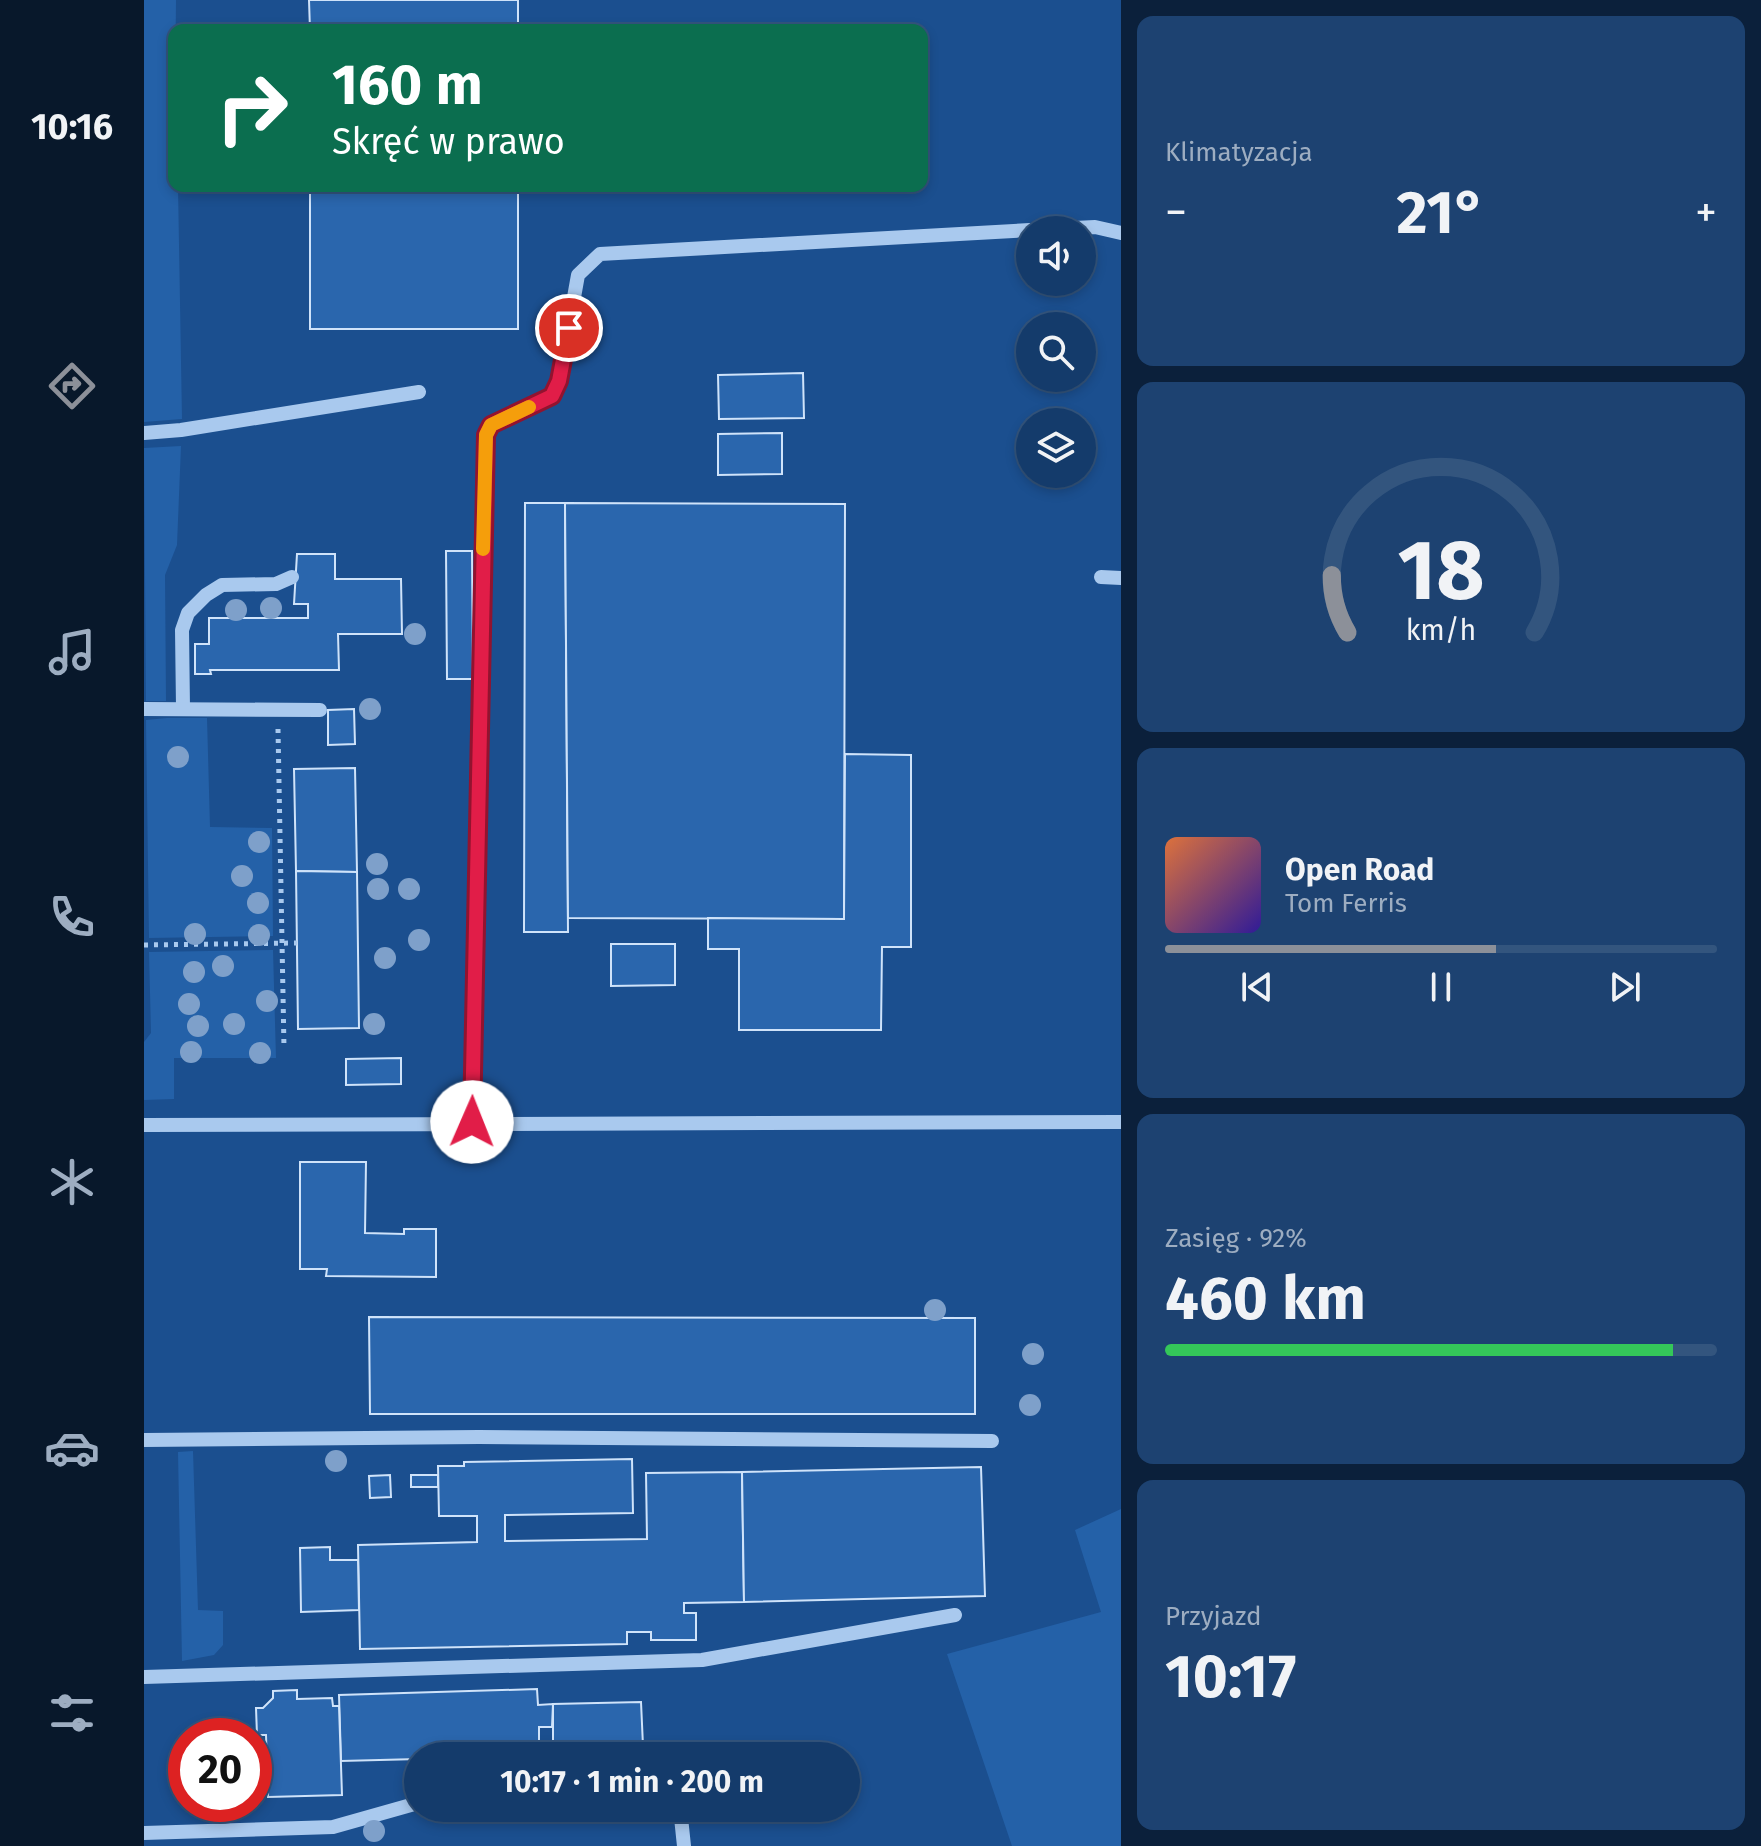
<!DOCTYPE html>
<html lang="pl">
<meta charset="utf-8">
<style>
:root{--surface:#143b6b;--page:#1d4271;--text:#f1f3f6;--muted:#9dadc1;--line:#33557e;--accent:#8c9099}
body{margin:0;font-family:"Fira Sans",sans-serif;background:var(--page);color:var(--text);height:100vh;display:flex;flex-direction:column;font-size:30px;white-space:nowrap}
*{box-sizing:border-box;margin:0}
p{font-size:26px;color:var(--muted)}
.icon{flex:none;width:44px;height:44px;fill:none;stroke:currentColor;stroke-width:2;stroke-linecap:round;stroke-linejoin:round}
.map{position:relative;flex:1;overflow:hidden}
.panel{display:flex;flex-direction:column;gap:16px;padding:16px;background:#0b203b;width:640px}
.panel>*{flex:none}
.hud{position:absolute;left:24px;top:24px;width:760px;height:168px;border-radius:16px;box-shadow:0 4px 12px #0003,0 0 0 2px var(--line);background:#0b6e4f;color:#fff;overflow:hidden}
.fabs{position:absolute;left:872px;top:216px;display:grid;gap:16px}
.fabs a{display:grid;place-items:center;width:80px;height:80px;border-radius:50%;background:var(--surface);box-shadow:0 4px 12px #0003,0 0 0 2px var(--line);font-size:40px}
.speed{position:absolute;left:24px;top:1718px;display:flex;gap:16px;font-size:40px;font-weight:700;text-align:center}
.speed>*{display:grid;place-content:center;width:104px;height:104px;border-radius:50%;background:var(--surface);box-shadow:0 4px 12px #0003,0 0 0 2px var(--line);line-height:1}
.speed .limit{border:12px solid #d22;background:#fff;color:#111}
.pin{position:absolute;display:grid;place-items:center;width:68px;height:68px;color:#fff;margin:-34px;border:4px solid #fff;border-radius:50%;box-shadow:0 2px 8px #0007}
.me{position:absolute;width:88px;margin:-44px;rotate:1deg;stroke-linejoin:round;filter:drop-shadow(0 0 6px #0008)}
.turn{display:flex;align-items:center;gap:28px;height:168px;padding:0 32px;font-size:36px}
.turn .icon{width:104px;height:104px;stroke-width:2.5}
.turn b{display:block;font-size:56px;line-height:68px}
.big{font-size:60px;font-weight:700;line-height:1.1}
.panel .tile{flex:1;display:flex;flex-direction:column;justify-content:center;gap:12px;min-width:0;padding:0 28px;border-radius:16px;background:var(--page)}
.panel .dial{align-items:center;gap:0}
.dial svg{height:208px;overflow:visible;fill:none;stroke:var(--line);stroke-width:7;stroke-linecap:round;text-anchor:middle}
.dial text{fill:var(--text);stroke:none}
.song{display:flex;align-items:center;gap:24px}
.cover{width:96px;height:96px;border-radius:12px;background:linear-gradient(135deg,hsl(20 70% 55%),hsl(250 70% 35%))}
.played{height:8px;border-radius:4px;background:linear-gradient(90deg,var(--accent) 60%,var(--line) 60%)}
.keys{display:flex;justify-content:space-around;direction:ltr}
.heat{display:flex;justify-content:space-between;align-items:center;font-size:44px;direction:ltr}
.charge{height:12px;border-radius:6px;background:linear-gradient(90deg,#34c759 92%,var(--line) 0)}
.trip{position:absolute;left:260px;top:1742px;width:456px;height:80px;border-radius:40px;background:var(--surface);box-shadow:0 4px 12px #0003,0 0 0 2px var(--line);font-weight:700;line-height:80px;text-align:center}
main{display:flex;flex:1;min-height:0}
.menu{display:flex;flex-direction:column;width:144px;justify-content:space-around;align-items:center;background:#08182b;color:var(--muted)}
.menu .icon{width:56px;height:56px}
.menu .selected{color:var(--accent)}
.menu b{font-size:36px;color:var(--text)}
.map>svg:first-child{display:block}
.green{fill:#2461a8}
.building{fill:#2a66ad;stroke:#cfe3fa;stroke-width:2}
.lines{fill:none;stroke-linecap:round;stroke-linejoin:round}
.path{stroke:#a9c9ee;stroke-width:5;stroke-dasharray:4 6;stroke-linecap:butt}
.minor{stroke:#a9c9ee;stroke-width:14}
.tree{fill:#7ea0ca}
.route-casing{stroke:#92132f;stroke-width:20}
.route{stroke:#e11d48;stroke-width:14}
.slow{stroke:#f59e0b;stroke-width:14}
</style>
<main>
<nav class="menu">
<b>10:16</b>
<svg class="icon selected" aria-label="directions" viewBox="0 0 24 24"><path d="M12 3l9 9-9 9-9-9zM9 14v-3h6M13 9l2 2-2 2"/></svg>
<svg class="icon" aria-label="music" viewBox="0 0 24 24"><path d="M9 18V5l10-2v13"/><circle cx="6" cy="18" r="3"/><circle cx="16" cy="16" r="3"/></svg>
<svg class="icon" aria-label="phone" viewBox="0 0 24 24"><path d="M5 4h4l2 5-3 2q2 4 5 5l2-3 5 2v4C11 20 4 13 5 4z"/></svg>
<svg class="icon" aria-label="climate" viewBox="0 0 24 24"><path d="M12 3v18M4 7l16 10M4 17L20 7"/></svg>
<svg class="icon" aria-label="car" viewBox="0 0 24 24"><path d="M5 17H2v-5l4-1 3-4h7l3 4 3 1v5h-3M9 17h6M6 11h13"/><circle cx="7" cy="17" r="2"/><circle cx="17" cy="17" r="2"/></svg>
<svg class="icon" aria-label="filters" viewBox="0 0 24 24"><path d="M4 7h16M4 17h16"/><circle cx="9" cy="7" r="2"/><circle cx="15" cy="17" r="2"/></svg>
</nav>
<div class="map">
<svg width="977" height="1846" viewBox="0 0 977 1846">
<rect width="100%" height="100%" fill="#1b4f8f"/>
<!-- green -->
<g class="green">
<path d="M 0,0 L 32,0 L 30,186 L 34,186 L 38,419 L 0,422 Z"/>
<path d="M 37,446 L 33,545 L 21,575 L 22,701 L 2,701 L 0,448 Z"/>
<path d="M 23,718 L 63,718 L 66,827 L 128,828 L 129,936 L 5,938 L 2,720 Z"/>
<path d="M 129,950 L 132,1058 L 30,1058 L 30,1099 L 0,1100 L 0,1042 L 7,1033 L 5,952 Z"/>
<path d="M 49,1451 L 54,1610 L 79,1611 L 79,1645 L 70,1655 L 38,1661 L 34,1452 Z"/>
<path d="M 977,1509 L 977,1846 L 868,1846 L 803,1654 L 957,1612 L 931,1530 Z"/>
</g>
<!-- building -->
<g class="building">
<path d="M 165,0 L 374,0 L 374,30 L 166,30 Z"/>
<rect x="166" y="186" width="208" height="143"/>
<path d="M 659,373 L 660,418 L 575,419 L 574,375 Z"/>
<path d="M 638,433 L 638,474 L 574,475 L 574,434 Z"/>
<path d="M 381,503 L 421,503 L 424,932 L 380,932 Z"/>
<path d="M 421,503 L 701,504 L 700,919 L 424,918 Z"/>
<path d="M 302,551 L 328,551 L 329,679 L 303,679 Z"/>
<path d="M 153,554 L 191,554 L 191,579 L 257,579 L 258,634 L 194,634 L 195,670 L 66,670 L 67,674 L 51,674 L 51,644 L 65,644 L 65,618 L 164,618 L 164,604 L 150,604 Z"/>
<path d="M 210,709 L 211,744 L 184,745 L 184,710 Z"/>
<path d="M 701,754 L 767,755 L 767,947 L 738,947 L 737,1030 L 595,1030 L 595,949 L 564,949 L 564,918 L 700,919 Z"/>
<path d="M 211,768 L 213,872 L 152,871 L 150,769 Z"/>
<path d="M 152,871 L 213,872 L 215,1028 L 154,1029 Z"/>
<path d="M 467,944 L 531,944 L 531,985 L 467,986 Z"/>
<path d="M 257,1058 L 257,1084 L 202,1085 L 202,1059 Z"/>
<path d="M 156,1162 L 222,1162 L 221,1233 L 260,1234 L 260,1229 L 292,1229 L 292,1277 L 182,1276 L 183,1269 L 156,1269 Z"/>
<path d="M 225,1317 L 831,1318 L 831,1414 L 226,1414 Z"/>
<path d="M 488,1459 L 489,1513 L 361,1515 L 361,1541 L 503,1539 L 502,1473 L 598,1472 L 600,1602 L 540,1603 L 540,1613 L 552,1613 L 552,1640 L 507,1640 L 507,1632 L 483,1632 L 483,1644 L 216,1649 L 214,1545 L 333,1542 L 333,1516 L 295,1516 L 294,1466 L 320,1466 L 320,1462 Z"/>
<path d="M 837,1467 L 841,1596 L 600,1602 L 598,1472 Z"/>
<path d="M 246,1475 L 247,1497 L 226,1498 L 225,1476 Z"/>
<rect x="267" y="1475" width="27" height="12"/>
<path d="M 186,1547 L 186,1560 L 214,1560 L 215,1610 L 157,1612 L 156,1548 Z"/>
<path d="M 393,1689 L 394,1705 L 409,1704 L 408,1727 L 395,1727 L 395,1742 L 338,1744 L 338,1756 L 274,1756 L 274,1759 L 197,1761 L 195,1695 Z"/>
<path d="M 153,1690 L 153,1699 L 188,1698 L 189,1706 L 195,1706 L 198,1795 L 124,1797 L 122,1735 L 113,1735 L 112,1708 L 119,1708 L 129,1698 L 129,1691 Z"/>
<path d="M 497,1702 L 499,1746 L 409,1749 L 409,1704 Z"/>
</g>
<g class="lines">
<!-- path -->
<g class="path">
<path d="M 134,729 L 140,1048"/>
<path d="M 0,945 L 153,943"/>
</g>
<!-- minor -->
<g class="minor">
<path d="M 890,230 L 951,227 L 977,233"/>
<path d="M 0,433 L 37,430 L 275,392"/>
<path d="M 957,577 L 977,578"/>
<path d="M 39,708 L 38,630 L 44,613 L 62,595 L 78,585 L 132,584 L 148,577"/>
<path d="M 0,709 L 176,710"/>
<path d="M 328,1122 L 342,435 L 347,425 L 408,396 L 415,381 L 434,275 L 456,254 L 886,230"/>
<path d="M 0,1125 L 977,1122"/>
<path d="M 0,1440 L 335,1437 L 848,1441"/>
<path d="M 0,1677 L 558,1660 L 811,1615"/>
<path d="M 536,1808 L 540,1846"/>
<path d="M 0,1833 L 189,1827 L 274,1803"/>
</g>
</g>
<!-- trees -->
<g class="tree">
<circle cx="127" cy="608" r="11"/>
<circle cx="92" cy="610" r="11"/>
<circle cx="271" cy="634" r="11"/>
<circle cx="226" cy="709" r="11"/>
<circle cx="34" cy="757" r="11"/>
<circle cx="115" cy="842" r="11"/>
<circle cx="233" cy="864" r="11"/>
<circle cx="98" cy="876" r="11"/>
<circle cx="234" cy="889" r="11"/>
<circle cx="265" cy="889" r="11"/>
<circle cx="114" cy="903" r="11"/>
<circle cx="51" cy="934" r="11"/>
<circle cx="115" cy="935" r="11"/>
<circle cx="275" cy="940" r="11"/>
<circle cx="241" cy="958" r="11"/>
<circle cx="79" cy="966" r="11"/>
<circle cx="50" cy="972" r="11"/>
<circle cx="123" cy="1001" r="11"/>
<circle cx="45" cy="1004" r="11"/>
<circle cx="90" cy="1024" r="11"/>
<circle cx="230" cy="1024" r="11"/>
<circle cx="54" cy="1026" r="11"/>
<circle cx="47" cy="1052" r="11"/>
<circle cx="116" cy="1053" r="11"/>
<circle cx="791" cy="1310" r="11"/>
<circle cx="889" cy="1354" r="11"/>
<circle cx="886" cy="1405" r="11"/>
<circle cx="192" cy="1461" r="11"/>
<circle cx="230" cy="1831" r="11"/>
</g>
<g class="lines">
<!-- route casing -->
<g class="route-casing">
<path id="route" d="M 328,1122 L 342,435 L 347,425 L 408,396 L 415,381 L 425,328"/>
</g>
<!-- route -->
<use href="#route" class="route"/>
<!-- slow -->
<path class="slow" d="M 339,549 L 342,435 L 347,425 L 385,407"/>
</g>
</svg>
<div class="fabs">
<a><svg class="icon" aria-label="sound" viewBox="0 0 24 24"><path d="M4 9h4l5-4v14l-5-4H4zM17 9q2 3 0 6"/></svg></a>
<a><svg class="icon" aria-label="search" viewBox="0 0 24 24"><circle cx="10" cy="10" r="6"/><path d="M15 15l6 6"/></svg></a>
<a><svg class="icon" aria-label="layers" viewBox="0 0 24 24"><path d="M12 4l9 5-9 5-9-5zM3 14l9 5 9-5"/></svg></a>
</div>
<div class="speed"><div class="limit">20</div></div>
<div class="pin" style="left:425px;top:328px;background:#d93025"><svg class="icon" aria-label="arrive" viewBox="0 0 24 24"><path d="M6 21V4h12l-3 4 3 4H6"/></svg></div>
<svg class="me" style="left:328px;top:1122px" viewBox="-20 -20 40 40"><circle r="19" fill="#fff"/><path d="M0-13L10 11 0 6-10 11z" fill="#e11d48"/></svg>
<div class="trip">10:17 · 1 min · 200 m</div>
<div class="hud">
<div class="turn"><svg class="icon" aria-label="right" viewBox="0 0 24 24"><path d="M7 20v-9h11M14 6l5 5-5 5"/></svg><div><b>160 m</b>Skręć w prawo</div></div>
</div>
</div>
<section class="panel">
<div class="tile"><p>Klimatyzacja</p>
<div class="heat"><a>−</a><b class="big">21°</b><a>+</a></div>
</div>
<div class="tile dial"><svg viewBox="0 0 100 80">
<path d="M14 69A42 42 0 1 1 86 69"/>
<path d="M14 69A42 42 0 0 1 8 47" stroke="#8c9099"/>
<text x="50" y="56" font-size="32" font-weight="700">18</text>
<text x="50" y="72" font-size="11">km/h</text>
</svg></div>
<div class="tile">
<div class="song"><i class="cover"></i><div><b>Open Road</b><p>Tom Ferris</p></div></div>
<div class="played"></div>
<div class="keys"><svg class="icon" aria-label="previous" viewBox="0 0 24 24"><path d="M18 5L8 12l10 7zM5 5v14"/></svg><svg class="icon" aria-label="pause" viewBox="0 0 24 24"><path d="M8 5v14M16 5v14"/></svg><svg class="icon" aria-label="next" viewBox="0 0 24 24"><path d="M6 5l10 7-10 7zM19 5v14"/></svg></div>
</div>
<div class="tile"><p>Zasięg · 92%</p><b class="big">460 km</b><div class="charge"></div></div>
<div class="tile"><p>Przyjazd</p><b class="big">10:17</b></div>
</section>
</main>
